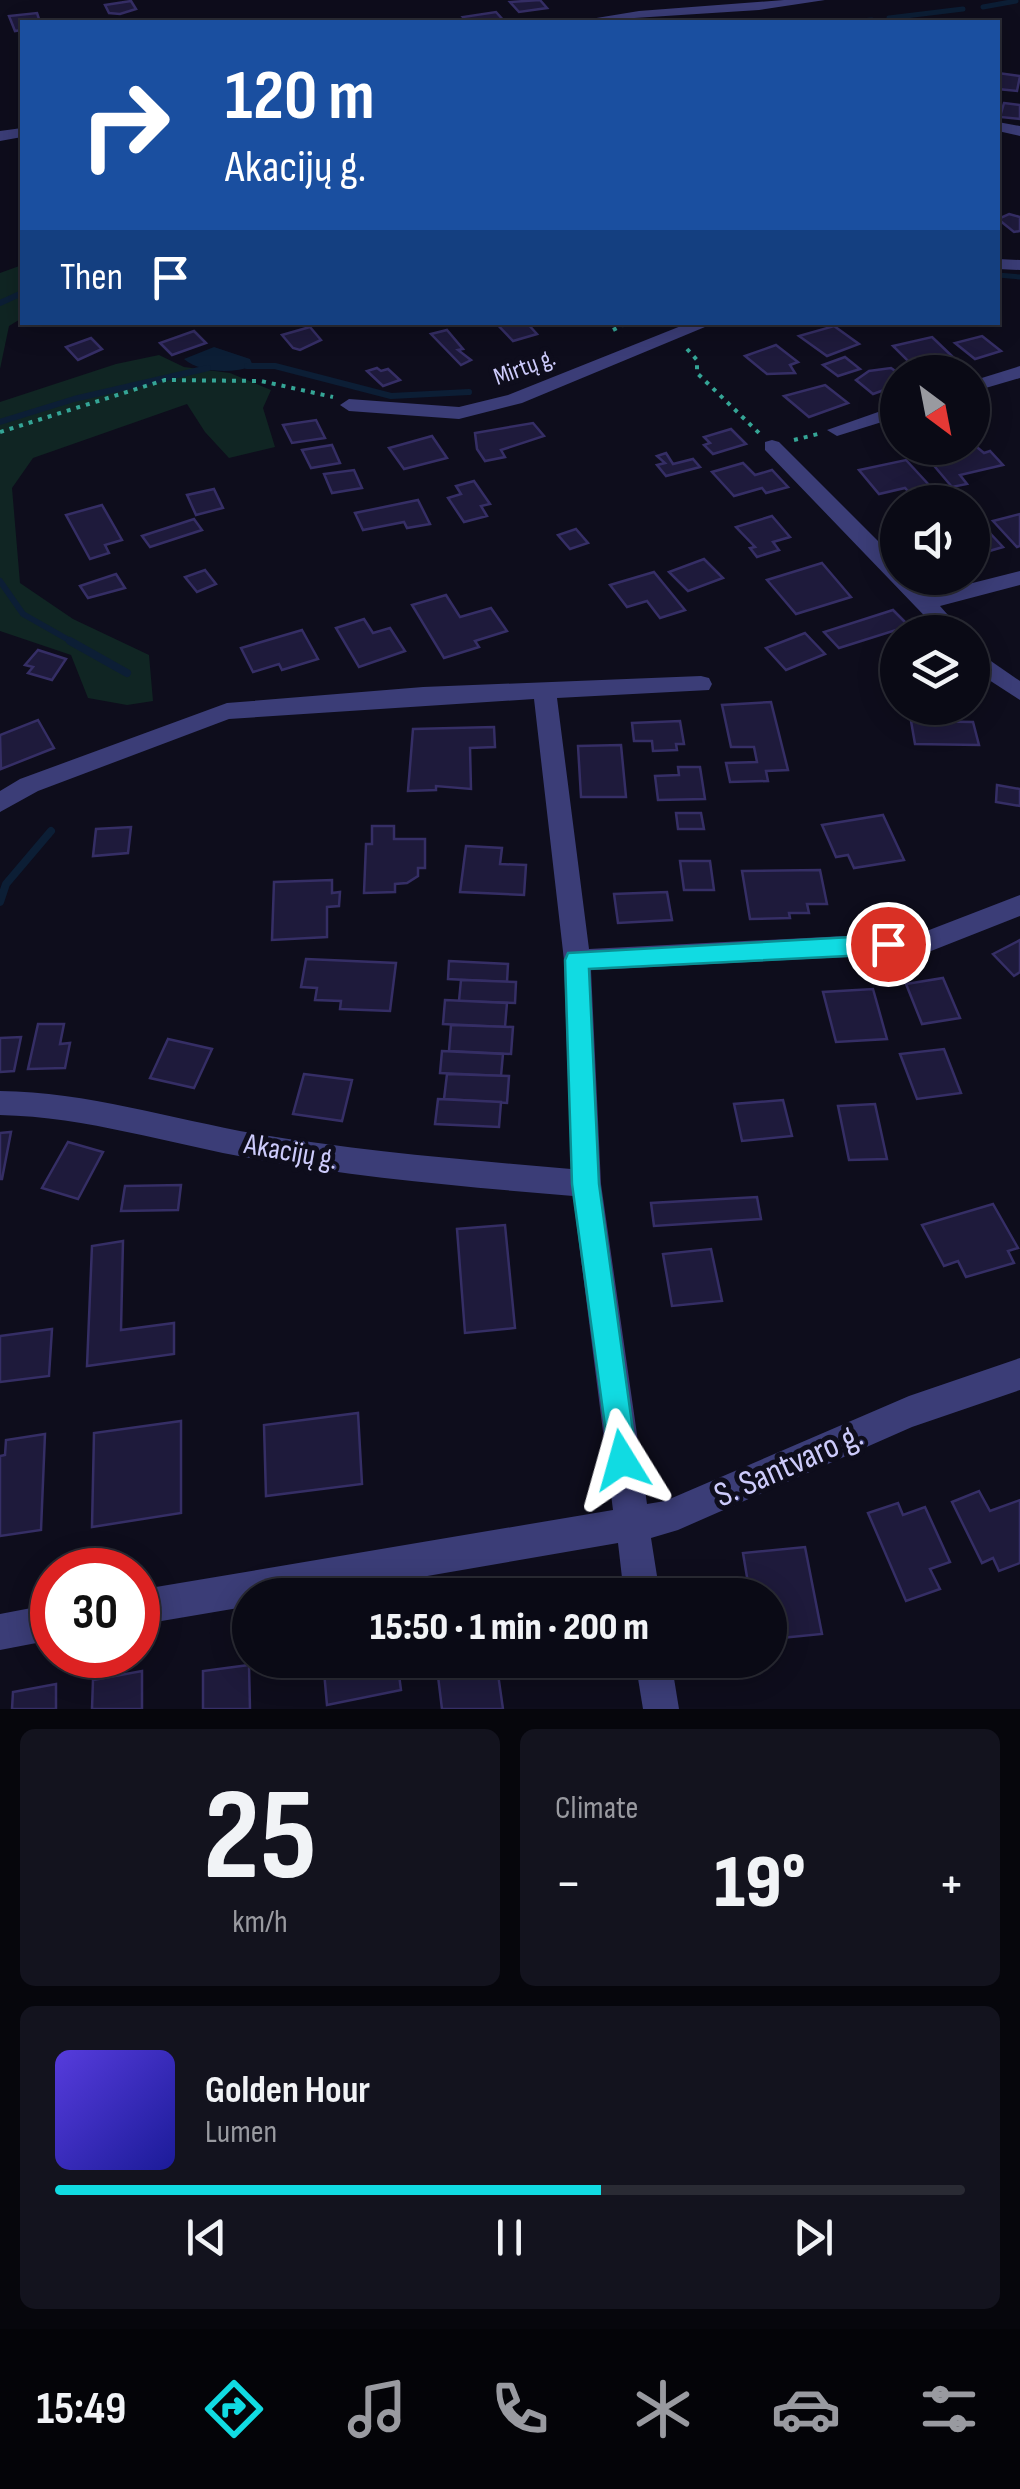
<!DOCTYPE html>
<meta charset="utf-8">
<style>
:root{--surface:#0a0a15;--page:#13131e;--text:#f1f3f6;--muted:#999aa0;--line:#2a2b34;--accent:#11dbe2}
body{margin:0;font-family:"Sofia Sans Condensed",sans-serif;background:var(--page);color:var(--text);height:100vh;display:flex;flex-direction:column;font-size:38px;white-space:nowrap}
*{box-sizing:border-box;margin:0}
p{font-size:32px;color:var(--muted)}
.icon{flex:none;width:55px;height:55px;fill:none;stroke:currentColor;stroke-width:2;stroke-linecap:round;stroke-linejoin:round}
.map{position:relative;height:1709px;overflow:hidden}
.drawer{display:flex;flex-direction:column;gap:20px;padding:20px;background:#06060c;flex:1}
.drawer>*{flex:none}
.hud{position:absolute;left:20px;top:20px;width:980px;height:305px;border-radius:0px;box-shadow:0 5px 25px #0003,0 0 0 2px var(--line);background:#1a4fa0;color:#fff;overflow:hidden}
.needle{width:65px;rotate:148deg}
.fabs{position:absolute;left:880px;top:355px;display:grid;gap:20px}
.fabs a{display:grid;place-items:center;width:110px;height:110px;border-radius:50%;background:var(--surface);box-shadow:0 5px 25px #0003,0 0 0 2px var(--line);font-size:50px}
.speed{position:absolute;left:30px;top:1548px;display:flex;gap:20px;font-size:50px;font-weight:700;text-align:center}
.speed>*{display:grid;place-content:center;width:130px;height:130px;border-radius:50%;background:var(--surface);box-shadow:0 5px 25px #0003,0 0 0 2px var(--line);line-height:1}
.speed .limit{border:15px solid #d22;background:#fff;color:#111}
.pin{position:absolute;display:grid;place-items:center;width:85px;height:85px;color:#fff;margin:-42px;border:5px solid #fff;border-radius:50%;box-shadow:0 2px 10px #0007}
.me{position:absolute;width:110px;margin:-55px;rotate:352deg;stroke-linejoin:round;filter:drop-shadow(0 0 8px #0008)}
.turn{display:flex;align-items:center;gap:35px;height:210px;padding:0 40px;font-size:45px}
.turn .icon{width:130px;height:130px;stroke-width:2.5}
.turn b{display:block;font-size:70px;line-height:85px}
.then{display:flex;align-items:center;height:95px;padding:0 40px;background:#0003;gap:20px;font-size:38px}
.big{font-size:75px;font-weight:800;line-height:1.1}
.drawer .card{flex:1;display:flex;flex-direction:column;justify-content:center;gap:15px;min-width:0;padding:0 35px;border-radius:15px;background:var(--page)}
.drawer .dial{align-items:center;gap:0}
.dial b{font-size:130px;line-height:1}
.song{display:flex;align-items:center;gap:30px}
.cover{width:120px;height:120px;border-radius:15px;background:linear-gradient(135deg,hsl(250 70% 55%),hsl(240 70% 35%))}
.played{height:10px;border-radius:5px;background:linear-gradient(90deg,var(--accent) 60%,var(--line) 60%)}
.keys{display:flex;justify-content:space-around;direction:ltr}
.heat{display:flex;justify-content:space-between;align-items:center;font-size:55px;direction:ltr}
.drawer .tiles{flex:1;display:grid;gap:20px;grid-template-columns:1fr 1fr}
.card:last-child{grid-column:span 2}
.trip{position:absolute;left:232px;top:1578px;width:555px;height:100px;border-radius:50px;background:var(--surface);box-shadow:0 5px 25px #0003,0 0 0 2px var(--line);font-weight:800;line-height:100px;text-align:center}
.tab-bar{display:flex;height:160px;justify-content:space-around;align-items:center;background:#040408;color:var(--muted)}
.tab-bar .icon{width:70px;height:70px}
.tab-bar .on{color:var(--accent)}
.tab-bar b{font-size:45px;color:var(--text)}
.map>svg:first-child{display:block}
.green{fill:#102523}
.water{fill:#0c1e35}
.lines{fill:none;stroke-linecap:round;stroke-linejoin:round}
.stream-far2{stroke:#0c1e35;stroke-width:5}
.stream-far1{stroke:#0c1e35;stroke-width:6}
.stream{stroke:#0c1e35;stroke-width:8}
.building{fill:#1e1a3b;stroke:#352e65;stroke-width:2.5}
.path{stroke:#35a596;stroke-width:4;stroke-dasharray:4 6;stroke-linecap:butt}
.street{fill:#3b3d77;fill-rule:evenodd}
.route{fill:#11dbe2;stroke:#0b8e93;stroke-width:2.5}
.labels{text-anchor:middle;stroke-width:10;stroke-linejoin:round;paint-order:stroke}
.far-street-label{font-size:25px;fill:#cdcbfb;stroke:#0e0d1c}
.street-label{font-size:30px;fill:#cdcbfb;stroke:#0e0d1c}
.near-street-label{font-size:35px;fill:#cdcbfb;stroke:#0e0d1c}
</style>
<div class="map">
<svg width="1020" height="1709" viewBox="0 0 1020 1709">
<rect width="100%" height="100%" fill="#0e0d1c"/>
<!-- green -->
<g class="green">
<path d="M 22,265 L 22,318 L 9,326 L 0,369 L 0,273 Z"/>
<path d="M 159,355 L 184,367 L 230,373 L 271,390 L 263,408 L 275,447 L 229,458 L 205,432 L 187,404 L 33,458 L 12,488 L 20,583 L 73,619 L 149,655 L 153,701 L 127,705 L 88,698 L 71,655 L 0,631 L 0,402 L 116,364 Z"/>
</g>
<!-- water -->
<path class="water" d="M 214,347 L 250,359 L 253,366 C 232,374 201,373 184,359 Z"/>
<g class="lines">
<!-- stream-far2 -->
<g class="stream-far2">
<path d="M 983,7 L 1016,1"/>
<path d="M 889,18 L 963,9"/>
<path d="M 850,22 L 872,20"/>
<path d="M 998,275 L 1020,277"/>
</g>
<!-- stream-far1 -->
<g class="stream-far1">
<path d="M 0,303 L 22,293"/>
<path d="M 247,366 L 275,366 L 391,396 L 469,392"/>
<path d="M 0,422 L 74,399 L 208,368"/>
<path d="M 0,581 L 23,614 L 74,643"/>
</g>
<!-- stream -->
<g class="stream">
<path d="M 70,641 L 127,673"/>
<path d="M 0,902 L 6,884 L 51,831"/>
</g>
</g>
<!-- building -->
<g class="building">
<path d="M 540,0 L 547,8 L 519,12 L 510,2 Z"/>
<path d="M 131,1 L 136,9 L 120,14 L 109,13 L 105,5 Z"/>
<path d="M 496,12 L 505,22 L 468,22 L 463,17 Z"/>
<path d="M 37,13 L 40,22 L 22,22 L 22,30 L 15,31 L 9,16 Z"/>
<path d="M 998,73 L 1020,76 L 1017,91 L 998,89 Z"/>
<path d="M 1004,103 L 1020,105 L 1020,119 L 1000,117 Z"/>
<path d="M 1009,214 L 1020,217 L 1020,231 L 1014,232 L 998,219 Z"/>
<path d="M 495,322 L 526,322 L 537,334 L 513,341 Z"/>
<path d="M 834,326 L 859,344 L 827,356 L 799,336 Z"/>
<path d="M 310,327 L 321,340 L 300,350 L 293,348 L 282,335 Z"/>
<path d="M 447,330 L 463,349 L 458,350 L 471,360 L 461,365 L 431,334 Z"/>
<path d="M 194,331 L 206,343 L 172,355 L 160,343 Z"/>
<path d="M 982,336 L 1001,351 L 975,359 L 955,343 Z"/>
<path d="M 932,337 L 953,357 L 913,366 L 893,346 Z"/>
<path d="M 91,338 L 102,349 L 78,360 L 66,347 Z"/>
<path d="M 776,345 L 798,362 L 790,365 L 795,373 L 767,374 L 745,356 Z"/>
<path d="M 845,357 L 860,369 L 838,376 L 823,365 Z"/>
<path d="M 377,368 L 381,371 L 388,369 L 400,380 L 383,386 L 367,371 Z"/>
<path d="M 891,368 L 898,373 L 898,385 L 873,394 L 856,380 L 869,371 Z"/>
<path d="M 825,385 L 848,403 L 809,417 L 784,396 Z"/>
<path d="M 316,420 L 325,438 L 292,443 L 283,425 Z"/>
<path d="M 533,423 L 544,436 L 501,450 L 505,457 L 485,461 L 477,449 L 475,433 Z"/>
<path d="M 731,429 L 746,444 L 713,454 L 704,445 L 710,443 L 704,437 Z"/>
<path d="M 432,436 L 447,458 L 404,469 L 389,448 Z"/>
<path d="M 972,443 L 984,453 L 990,451 L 1003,465 L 960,475 L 967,484 L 952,487 L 925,455 L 943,451 L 939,448 L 972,448 Z"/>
<path d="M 332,445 L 340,463 L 311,468 L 302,450 Z"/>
<path d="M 666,453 L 673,464 L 693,459 L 700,467 L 666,476 L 657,465 L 665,463 L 657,456 Z"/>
<path d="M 906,460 L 942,499 L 918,502 L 905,488 L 879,494 L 859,470 Z"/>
<path d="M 743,463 L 755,475 L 772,470 L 788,487 L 766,493 L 762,488 L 734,496 L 712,472 Z"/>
<path d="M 354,470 L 362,488 L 332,493 L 324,474 Z"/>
<path d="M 474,481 L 490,504 L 481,506 L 487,516 L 464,522 L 448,498 L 461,494 L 456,486 Z"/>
<path d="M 214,489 L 223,508 L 196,515 L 187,495 Z"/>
<path d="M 418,500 L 430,524 L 407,528 L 404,522 L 363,530 L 355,513 Z"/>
<path d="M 102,505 L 122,540 L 105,545 L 109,553 L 90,559 L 66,515 Z"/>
<path d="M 1020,514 L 1020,546 L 1017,547 L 993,521 Z"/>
<path d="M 772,516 L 790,537 L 773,542 L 779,550 L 757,557 L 750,548 L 755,547 L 736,527 Z"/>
<path d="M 194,519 L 202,530 L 150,547 L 142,536 Z"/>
<path d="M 576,529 L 588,543 L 570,549 L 558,535 Z"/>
<path d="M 988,531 L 1003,547 L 972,556 L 972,533 Z"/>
<path d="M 704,559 L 723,578 L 688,591 L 669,572 Z"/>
<path d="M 822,563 L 851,597 L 796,614 L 767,580 Z"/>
<path d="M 205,570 L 216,584 L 197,592 L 185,577 Z"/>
<path d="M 654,572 L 685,610 L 660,618 L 647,601 L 627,607 L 610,585 Z"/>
<path d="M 116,574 L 125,588 L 88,598 L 80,586 Z"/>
<path d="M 446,595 L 460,617 L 491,608 L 507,631 L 475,641 L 479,647 L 444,658 L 412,605 Z"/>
<path d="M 893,610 L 909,626 L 839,648 L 824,632 Z"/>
<path d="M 364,619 L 373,633 L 390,628 L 405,651 L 359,667 L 336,628 Z"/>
<path d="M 302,630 L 318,659 L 282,670 L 279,664 L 253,672 L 241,648 Z"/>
<path d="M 805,633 L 825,654 L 786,670 L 766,648 Z"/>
<path d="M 38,650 L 66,659 L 52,680 L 28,673 L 33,667 L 25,665 Z"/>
<path d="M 771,702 L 788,770 L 766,771 L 768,781 L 730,782 L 726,763 L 757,762 L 754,747 L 731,747 L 722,705 Z"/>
<path d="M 38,720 L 54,748 L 1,769 L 0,735 Z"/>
<path d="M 680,721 L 684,744 L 676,744 L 677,750 L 653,751 L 652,741 L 634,741 L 632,723 Z"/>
<path d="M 911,721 L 973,722 L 979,745 L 915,744 Z"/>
<path d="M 494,727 L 495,747 L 470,748 L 471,789 L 436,786 L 436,790 L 408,791 L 413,729 Z"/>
<path d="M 621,745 L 626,797 L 581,797 L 578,746 Z"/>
<path d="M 678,767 L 700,767 L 705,799 L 658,800 L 655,776 L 679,775 Z"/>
<path d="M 997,785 L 1020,789 L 1020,806 L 996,802 Z"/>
<path d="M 676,813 L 701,813 L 704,829 L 678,829 Z"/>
<path d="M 883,815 L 904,860 L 854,868 L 848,855 L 836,857 L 822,825 Z"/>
<path d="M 372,826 L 394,826 L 394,839 L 425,839 L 425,868 L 418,868 L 418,876 L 407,883 L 395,884 L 395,892 L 364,893 L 366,844 L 372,844 Z"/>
<path d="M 131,827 L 128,853 L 93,856 L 96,829 Z"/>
<path d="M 466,846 L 502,848 L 500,864 L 526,865 L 524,895 L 460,892 Z"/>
<path d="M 680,861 L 710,861 L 714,890 L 684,890 Z"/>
<path d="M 820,870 L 827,904 L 807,904 L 809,913 L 789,913 L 790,918 L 750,919 L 742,871 Z"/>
<path d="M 332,880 L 332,893 L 340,892 L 339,906 L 327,907 L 327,937 L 272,940 L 274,882 Z"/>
<path d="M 667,892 L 672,920 L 618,923 L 614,894 Z"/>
<path d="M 1020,940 L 1020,972 L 1014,976 L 993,954 Z"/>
<path d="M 306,959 L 396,963 L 390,1011 L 340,1009 L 341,1001 L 315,1000 L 317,988 L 301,987 Z"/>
<path d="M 449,961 L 508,964 L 507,982 L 448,979 Z"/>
<path d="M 943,978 L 960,1018 L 922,1024 L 906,984 Z"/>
<path d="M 461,980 L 516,982 L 515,1003 L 459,1001 Z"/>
<path d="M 873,989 L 887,1039 L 836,1042 L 823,992 Z"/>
<path d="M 445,1000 L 507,1003 L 505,1027 L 443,1024 Z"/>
<path d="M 38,1024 L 64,1024 L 60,1044 L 70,1043 L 65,1068 L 28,1069 Z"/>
<path d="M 451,1025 L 513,1027 L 511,1054 L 449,1051 Z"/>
<path d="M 21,1037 L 14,1071 L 0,1072 L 0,1038 Z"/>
<path d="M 168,1039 L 212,1049 L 194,1088 L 150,1078 Z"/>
<path d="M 944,1049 L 961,1093 L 917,1099 L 900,1054 Z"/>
<path d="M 442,1051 L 503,1054 L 501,1076 L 440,1073 Z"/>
<path d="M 304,1074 L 352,1080 L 342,1121 L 293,1114 Z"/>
<path d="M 447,1074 L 509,1076 L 507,1103 L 444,1099 Z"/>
<path d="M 438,1099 L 501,1102 L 499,1127 L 435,1124 Z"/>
<path d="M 783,1100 L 792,1136 L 742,1141 L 734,1104 Z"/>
<path d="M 875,1104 L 887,1159 L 849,1160 L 838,1106 Z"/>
<path d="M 11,1132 L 2,1179 L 0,1179 L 0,1133 Z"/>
<path d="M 68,1142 L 103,1152 L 78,1199 L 42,1188 Z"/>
<path d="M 181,1185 L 178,1210 L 121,1211 L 125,1186 Z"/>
<path d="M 757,1197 L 761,1219 L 654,1226 L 651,1203 Z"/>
<path d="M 993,1204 L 1018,1248 L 1008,1251 L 1014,1263 L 966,1277 L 958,1261 L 944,1266 L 922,1225 Z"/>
<path d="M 505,1225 L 515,1328 L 465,1333 L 457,1229 Z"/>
<path d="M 123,1241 L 121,1330 L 174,1323 L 174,1354 L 87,1366 L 92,1246 Z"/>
<path d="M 711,1249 L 722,1301 L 672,1306 L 663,1254 Z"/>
<path d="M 52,1329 L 49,1376 L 0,1382 L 0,1336 Z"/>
<path d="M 358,1413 L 362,1484 L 266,1496 L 264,1425 Z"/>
<path d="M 181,1421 L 181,1513 L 92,1527 L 94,1433 Z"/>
<path d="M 45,1434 L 41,1530 L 0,1536 L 0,1456 L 5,1455 L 6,1440 Z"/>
<path d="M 979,1491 L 990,1511 L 1020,1500 L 1020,1563 L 999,1571 L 993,1558 L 982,1563 L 952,1502 Z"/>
<path d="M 898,1503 L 903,1515 L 925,1507 L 950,1562 L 930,1569 L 940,1589 L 906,1601 L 868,1513 Z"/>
<path d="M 805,1547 L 822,1634 L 770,1639 L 770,1595 L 750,1595 L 743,1553 Z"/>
<path d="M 323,1660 L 397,1660 L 401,1690 L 327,1705 Z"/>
<path d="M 436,1660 L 496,1660 L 503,1709 L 442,1709 Z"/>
<path d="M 249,1665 L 250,1709 L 203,1709 L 203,1671 Z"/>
<path d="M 142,1671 L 142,1709 L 92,1709 L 93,1680 Z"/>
<path d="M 56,1684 L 56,1709 L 12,1709 L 13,1692 Z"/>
</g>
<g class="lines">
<!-- path -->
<g class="path">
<path d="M 613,330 L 629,322"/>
<path d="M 687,349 L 697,360 L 697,373 L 759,433"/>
<path d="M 0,432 L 165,380 L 261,381 L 333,397"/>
<path d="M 794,440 L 818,434"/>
</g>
<!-- street -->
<g class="street">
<path d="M 784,0 L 825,0 L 759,10 L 572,22 L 639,11 Z"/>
<path d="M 998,122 L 1020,126 L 1020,136 L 998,131 Z"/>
<path d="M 22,128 L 22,137 L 0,141 L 0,131 Z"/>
<path d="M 998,259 L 1020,260 L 1020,270 L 998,269 Z"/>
<path d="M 691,322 L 717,322 L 522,403 L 459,419 L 349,411 L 340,405 L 349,399 L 459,407 L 508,395 Z"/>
<path d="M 1020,366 L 1020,378 L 972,392 L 972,381 Z"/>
<path d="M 898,405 L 898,417 L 837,436 L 827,430 Z"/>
<path d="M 772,440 L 779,442 L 898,561 L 898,578 L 913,578 L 929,594 L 1020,571 L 1020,585 L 940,606 L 963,632 L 940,632 L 765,450 L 765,442 Z"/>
<path d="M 972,648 L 1020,681 L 1020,700 L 972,669 Z"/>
<path d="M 701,676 L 709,678 L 712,684 L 709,690 L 557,698 L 589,949 L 924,932 L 1020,895 L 1020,916 L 926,953 L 591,970 L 601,1184 L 647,1504 L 665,1501 L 909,1396 L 1020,1358 L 1020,1390 L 912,1427 L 678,1530 L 651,1538 L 660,1595 L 624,1595 L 618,1543 L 317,1595 L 250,1595 L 250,1606 L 138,1625 L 138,1590 L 613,1510 L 573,1196 C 467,1187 360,1178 255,1159 C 169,1144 88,1117 0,1115 L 0,1091 C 88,1092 171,1119 257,1134 C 361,1151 466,1160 571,1169 L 564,960 L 534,699 L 229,719 L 38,791 L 0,812 L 0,791 L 20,779 L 227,703 L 423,687 Z"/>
<path d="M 52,1604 L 52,1640 L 0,1650 L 0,1614 Z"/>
<path d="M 635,1660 L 671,1660 L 679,1709 L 643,1709 Z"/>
</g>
</g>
<!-- route -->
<path class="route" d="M 888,935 L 896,938 L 899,944 L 896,951 L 888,954 L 589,969 L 599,1184 L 637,1460 L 632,1470 L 622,1475 L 611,1470 L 572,1184 L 565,960 L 568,953 Z"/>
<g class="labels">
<!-- far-street labels -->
<g class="far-street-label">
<text transform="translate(524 366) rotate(-20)" y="9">Mirtų g.</text>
</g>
<!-- street labels -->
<g class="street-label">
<text transform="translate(291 1151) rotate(10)" y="10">Akacijų g.</text>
</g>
<!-- near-street labels -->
<g class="near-street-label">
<text transform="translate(788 1464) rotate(-24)" y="12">S. Santvaro g.</text>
</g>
</g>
</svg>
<div class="fabs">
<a><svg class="needle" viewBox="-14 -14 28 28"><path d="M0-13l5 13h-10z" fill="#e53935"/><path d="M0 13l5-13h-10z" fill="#999aa0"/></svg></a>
<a><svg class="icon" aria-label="sound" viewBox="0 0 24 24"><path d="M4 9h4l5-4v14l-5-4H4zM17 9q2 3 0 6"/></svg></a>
<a><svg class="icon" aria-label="layers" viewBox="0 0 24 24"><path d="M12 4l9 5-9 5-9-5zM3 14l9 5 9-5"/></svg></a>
</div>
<div class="speed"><div class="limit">30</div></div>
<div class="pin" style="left:888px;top:944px;background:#d93025"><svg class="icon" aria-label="arrive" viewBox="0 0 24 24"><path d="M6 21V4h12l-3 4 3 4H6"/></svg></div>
<svg class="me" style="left:622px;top:1460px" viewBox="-20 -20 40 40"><path d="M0-17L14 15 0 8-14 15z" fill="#11dbe2" stroke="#fff" stroke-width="4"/></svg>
<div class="trip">15:50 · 1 min · 200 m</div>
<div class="hud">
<div class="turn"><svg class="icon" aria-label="right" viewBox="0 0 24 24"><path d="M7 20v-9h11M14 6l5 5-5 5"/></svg><div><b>120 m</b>Akacijų g.</div></div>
<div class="then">Then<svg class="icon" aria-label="arrive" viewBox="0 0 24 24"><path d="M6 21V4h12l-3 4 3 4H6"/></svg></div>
</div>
</div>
<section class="drawer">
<div class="tiles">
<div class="card dial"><b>25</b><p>km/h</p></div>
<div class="card"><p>Climate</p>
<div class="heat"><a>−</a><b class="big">19°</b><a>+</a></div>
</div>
<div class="card">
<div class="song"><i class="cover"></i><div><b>Golden Hour</b><p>Lumen</p></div></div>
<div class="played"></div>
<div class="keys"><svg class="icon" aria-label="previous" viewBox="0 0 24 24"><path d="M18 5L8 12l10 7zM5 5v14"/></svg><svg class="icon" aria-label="pause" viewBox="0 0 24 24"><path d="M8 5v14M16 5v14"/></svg><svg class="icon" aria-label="next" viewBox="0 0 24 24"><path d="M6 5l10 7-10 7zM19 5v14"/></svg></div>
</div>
</div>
</section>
<nav class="tab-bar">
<b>15:49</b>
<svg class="icon on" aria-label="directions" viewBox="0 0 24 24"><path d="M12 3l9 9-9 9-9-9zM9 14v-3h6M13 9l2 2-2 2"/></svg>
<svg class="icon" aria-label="music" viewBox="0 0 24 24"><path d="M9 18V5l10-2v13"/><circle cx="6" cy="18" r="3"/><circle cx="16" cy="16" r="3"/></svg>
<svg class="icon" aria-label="phone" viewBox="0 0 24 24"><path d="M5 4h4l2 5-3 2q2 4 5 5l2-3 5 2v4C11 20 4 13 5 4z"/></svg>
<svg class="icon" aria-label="climate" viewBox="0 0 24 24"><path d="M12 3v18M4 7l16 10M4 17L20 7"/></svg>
<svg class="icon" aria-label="car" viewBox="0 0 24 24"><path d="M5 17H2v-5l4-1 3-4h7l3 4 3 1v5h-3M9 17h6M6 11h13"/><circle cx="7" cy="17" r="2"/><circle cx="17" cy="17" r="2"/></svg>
<svg class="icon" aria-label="filters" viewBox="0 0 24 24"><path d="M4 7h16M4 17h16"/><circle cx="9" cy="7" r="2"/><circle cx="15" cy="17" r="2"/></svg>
</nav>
